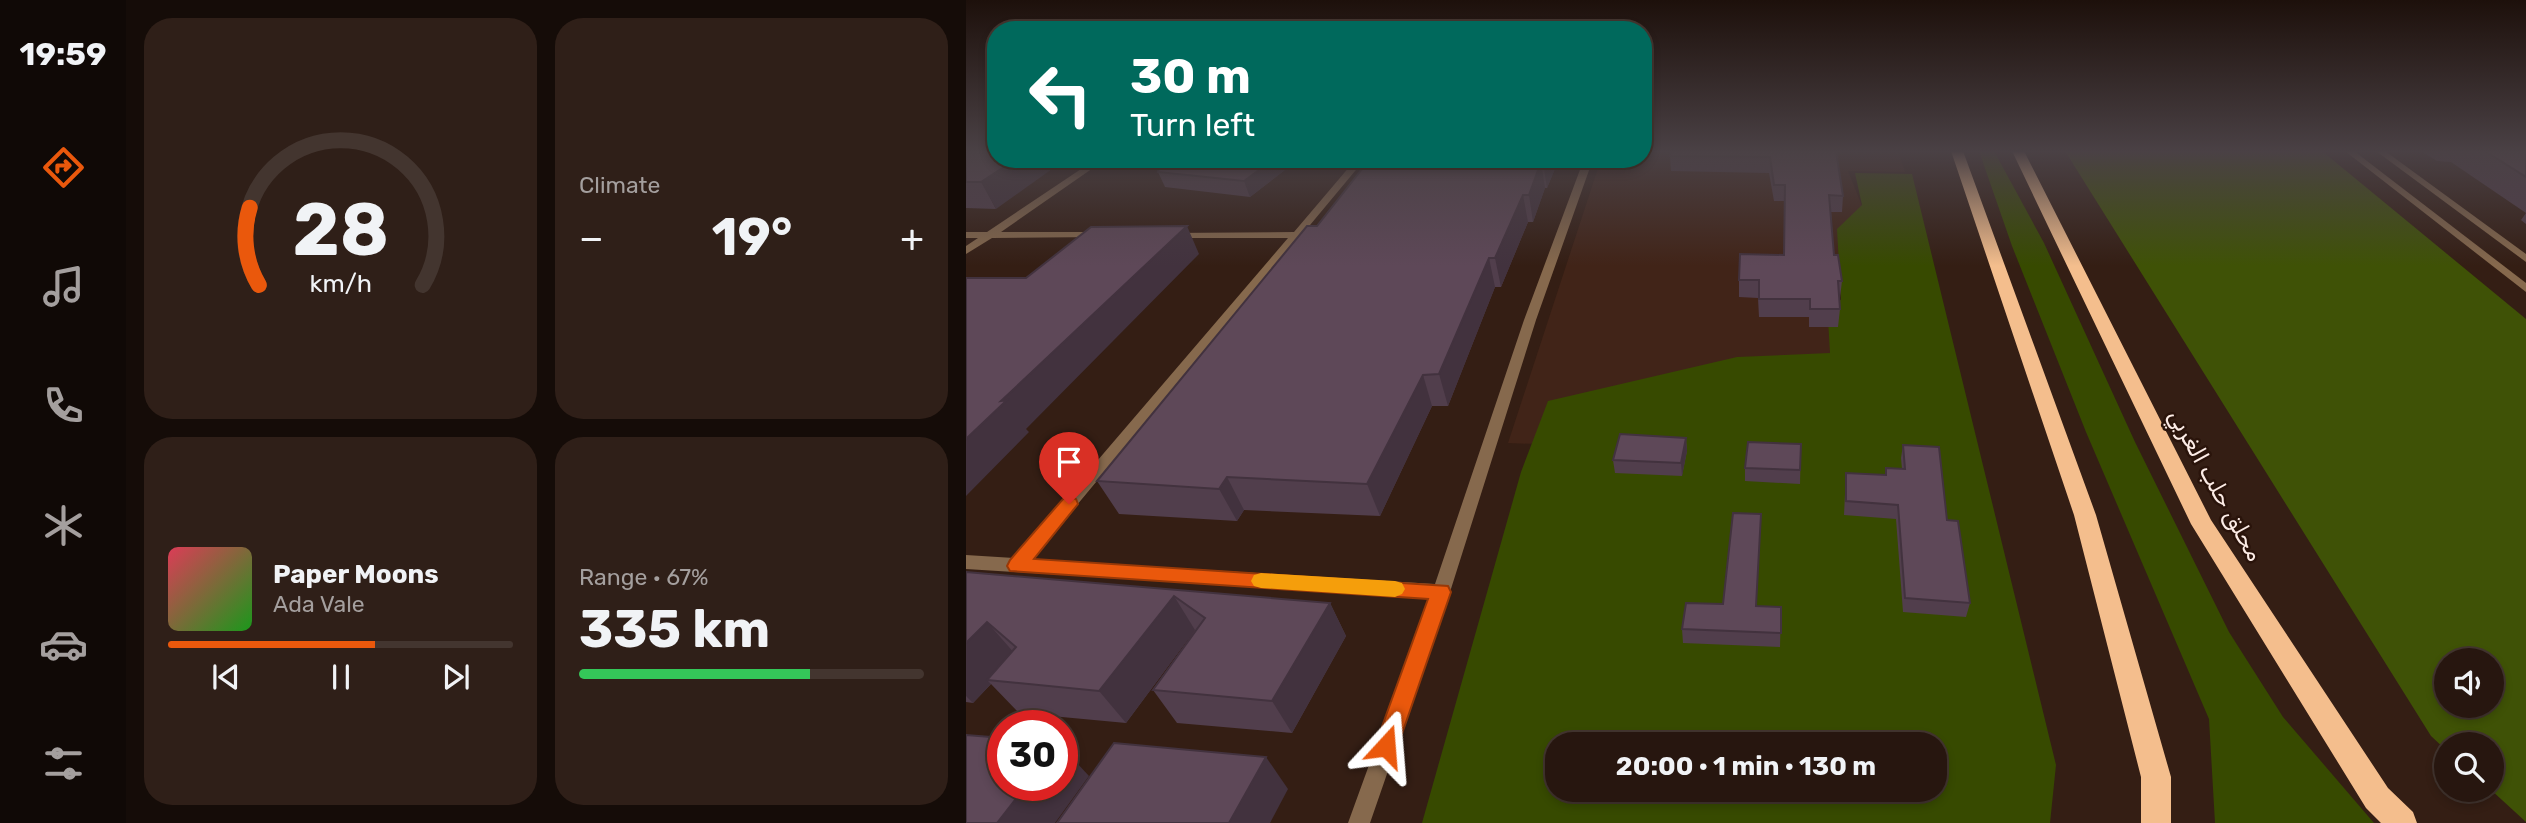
<!DOCTYPE html>
<meta charset="utf-8">
<style>
:root{--surface:#27160f;--page:#2f1f18;--text:#f1f3f6;--muted:#a49f9e;--line:#43352f;--accent:#ea580c}
body{margin:0;font-family:Rubik,Vazirmatn,sans-serif;background:var(--page);color:var(--text);height:100vh;display:flex;flex-direction:column;font-size:26px;white-space:nowrap}
*{box-sizing:border-box;margin:0}
p{font-size:23px;color:var(--muted)}
.icon{flex:none;width:38px;height:38px;fill:none;stroke:currentColor;stroke-width:2;stroke-linecap:round;stroke-linejoin:round}
.map{position:relative;flex:1;overflow:hidden}
.panel{display:flex;flex-direction:column;gap:18px;padding:18px;background:#150c08;width:840px}
.panel>*{flex:none}
.top-card{position:absolute;left:21px;top:21px;width:665px;height:147px;border-radius:28px;box-shadow:0 4px 10px #0003,0 0 0 2px var(--line);background:#00695c;color:#fff;overflow:hidden}
.tools{position:absolute;left:1468px;top:648px;display:grid;gap:14px}
.tools a{display:grid;place-items:center;width:70px;height:70px;border-radius:50%;background:var(--surface);box-shadow:0 4px 10px #0003,0 0 0 2px var(--line);font-size:35px}
.speed{position:absolute;left:21px;top:710px;display:flex;gap:14px;font-size:35px;font-weight:700;text-align:center}
.speed>*{display:grid;place-content:center;width:91px;height:91px;border-radius:50%;background:var(--surface);box-shadow:0 4px 10px #0003,0 0 0 2px var(--line);line-height:1}
.speed .limit{border:10px solid #d22;background:#fff;color:#111}
.pin{position:absolute;display:grid;place-items:center;width:60px;height:60px;color:#fff;margin:-72px -30px;border-radius:50% 50% 50% 0;rotate:-45deg;box-shadow:0 0 7px #0007}
.pin .icon{rotate:45deg}
.me{position:absolute;width:77px;margin:-38px;rotate:19deg;stroke-linejoin:round;filter:drop-shadow(0 0 5px #0008)}
.turn{display:flex;align-items:center;gap:24px;height:147px;padding:0 28px;font-size:32px}
.turn .icon{width:91px;height:91px;stroke-width:2.5}
.turn b{display:block;font-size:49px;line-height:60px}
.big{font-size:52px;font-weight:700;line-height:1.1}
.panel .card{flex:1;display:flex;flex-direction:column;justify-content:center;gap:10px;min-width:0;padding:0 24px;border-radius:28px;background:var(--page)}
.panel .dial{align-items:center;gap:0}
.dial svg{height:182px;overflow:visible;fill:none;stroke:var(--line);stroke-width:7;stroke-linecap:round;text-anchor:middle}
.dial text{fill:var(--text);stroke:none}
.song{display:flex;align-items:center;gap:21px}
.cover{width:84px;height:84px;border-radius:10px;background:linear-gradient(135deg,hsl(350 70% 55%),hsl(120 70% 35%))}
.played{height:7px;border-radius:4px;background:linear-gradient(90deg,var(--accent) 60%,var(--line) 60%)}
.keys{display:flex;justify-content:space-around;direction:ltr}
.heat{display:flex;justify-content:space-between;align-items:center;font-size:38px;direction:ltr}
.charge{height:10px;border-radius:5px;background:linear-gradient(90deg,#34c759 67%,var(--line) 0)}
.panel .tiles{flex:1;display:grid;gap:18px;grid-template-columns:repeat(2,1fr)}
.trip{position:absolute;left:579px;top:732px;width:402px;height:70px;border-radius:28px;background:var(--surface);box-shadow:0 4px 10px #0003,0 0 0 2px var(--line);font-weight:700;line-height:70px;text-align:center}
main{display:flex;flex:1;min-height:0}
.dock{display:flex;flex-direction:column;width:126px;justify-content:space-around;align-items:center;background:#100906;color:var(--muted)}
.dock .icon{width:49px;height:49px}
.dock .selected{color:var(--accent)}
.dock b{font-size:32px;color:var(--text)}
.map>svg:first-child{display:block}
.built{fill:#412418}
.green{fill:#374a00;fill-rule:evenodd}
.forest{fill:#3f5206;fill-rule:evenodd}
.lines{fill:none;stroke-linecap:round;stroke-linejoin:round}
.minor{fill:#86694d;fill-rule:evenodd}
.tertiary{fill:#86694d;fill-rule:evenodd}
.trunk{fill:#f4be8d;fill-rule:evenodd}
.wall{fill:#513e4c}
.shaded-wall{fill:#42323e}
.building{fill:#5e4858;stroke:#42323e;stroke-width:2}
.route{fill:#ea580c;stroke:#983908;stroke-width:2}
.slow{fill:#f59e0b}
.labels{text-anchor:middle;stroke-width:5;stroke-linejoin:round;paint-order:stroke}
.street-label{font-size:23px;fill:#fcece6;stroke:#2a140b}
</style>
<main>
<nav class="dock">
<b>19:59</b>
<svg class="icon selected" aria-label="directions" viewBox="0 0 24 24"><path d="M12 3l9 9-9 9-9-9zM9 14v-3h6M13 9l2 2-2 2"/></svg>
<svg class="icon" aria-label="music" viewBox="0 0 24 24"><path d="M9 18V5l10-2v13"/><circle cx="6" cy="18" r="3"/><circle cx="16" cy="16" r="3"/></svg>
<svg class="icon" aria-label="phone" viewBox="0 0 24 24"><path d="M5 4h4l2 5-3 2q2 4 5 5l2-3 5 2v4C11 20 4 13 5 4z"/></svg>
<svg class="icon" aria-label="climate" viewBox="0 0 24 24"><path d="M12 3v18M4 7l16 10M4 17L20 7"/></svg>
<svg class="icon" aria-label="car" viewBox="0 0 24 24"><path d="M5 17H2v-5l4-1 3-4h7l3 4 3 1v5h-3M9 17h6M6 11h13"/><circle cx="7" cy="17" r="2"/><circle cx="17" cy="17" r="2"/></svg>
<svg class="icon" aria-label="filters" viewBox="0 0 24 24"><path d="M4 7h16M4 17h16"/><circle cx="9" cy="7" r="2"/><circle cx="15" cy="17" r="2"/></svg>
</nav>
<section class="panel">
<div class="tiles">
<div class="card dial"><svg viewBox="0 0 100 80">
<path d="M14 69A42 42 0 1 1 86 69"/>
<path d="M14 69A42 42 0 0 1 10 35" stroke="#ea580c"/>
<text x="50" y="56" font-size="32" font-weight="700">28</text>
<text x="50" y="72" font-size="11">km/h</text>
</svg></div>
<div class="card"><p>Climate</p>
<div class="heat"><a>−</a><b class="big">19°</b><a>+</a></div>
</div>
<div class="card">
<div class="song"><i class="cover"></i><div><b>Paper Moons</b><p>Ada Vale</p></div></div>
<div class="played"></div>
<div class="keys"><svg class="icon" aria-label="previous" viewBox="0 0 24 24"><path d="M18 5L8 12l10 7zM5 5v14"/></svg><svg class="icon" aria-label="pause" viewBox="0 0 24 24"><path d="M8 5v14M16 5v14"/></svg><svg class="icon" aria-label="next" viewBox="0 0 24 24"><path d="M6 5l10 7-10 7zM19 5v14"/></svg></div>
</div>
<div class="card"><p>Range · 67%</p><b class="big">335 km</b><div class="charge"></div></div>
</div>
</section>
<div class="map">
<svg width="1560" height="823" viewBox="0 0 1560 823">
<rect width="100%" height="100%" fill="#341e14"/>
<!-- built -->
<path class="built" d="M 677,151 L 932,151 L 939,172 L 882,171 L 896,206 L 873,267 L 874,298 L 885,362 L 994,459 L 542,443 L 635,159 L 677,159 Z"/>
<!-- green -->
<g class="green">
<path d="M 1013,151 L 1028,151 L 1078,243 L 1169,442 L 1263,632 L 1317,717 L 1408,823 L 1249,823 L 1243,719 L 1120,432 L 1046,246 Z"/>
<path d="M 889,173 L 946,174 L 1090,765 L 1084,823 L 456,823 L 555,472 L 582,401 L 771,357 L 864,353 L 861,302 L 875,300 L 871,229 L 896,205 ZM 592,744 L 970,744 L 970,789 L 592,789 Z"/>
</g>
<!-- forest -->
<path class="forest" d="M 1099,151 L 1356,151 L 1560,319 L 1560,822 L 1524,789 L 1526,789 L 1526,744 L 1480,744 L 1480,750 L 1465,736 ZM 1480,660 L 1526,660 L 1526,705 L 1480,705 Z"/>
<g class="lines">
<!-- minor -->
<g class="minor">
<path d="M 130,159 L 140,159 L 35,232 L 132,232 L 137,235 L 136,237 L 26,238 L 0,254 L 0,246 L 12,238 L 0,238 L 0,232 L 21,232 Z"/>
<path d="M 390,159 L 399,159 L 66,559 L 469,584 L 558,320 L 618,159 L 627,159 L 570,320 L 484,592 L 404,823 L 382,823 L 464,597 L 0,569 L 0,555 L 48,558 L 322,238 L 205,238 L 200,235 L 201,233 L 328,232 Z"/>
</g>
<!-- tertiary -->
<g class="tertiary">
<path d="M 1379,151 L 1388,151 L 1560,283 L 1560,292 Z"/>
<path d="M 1410,151 L 1419,151 L 1560,254 L 1560,262 Z"/>
</g>
<!-- trunk -->
<g class="trunk">
<path d="M 985,151 L 997,151 L 1130,515 L 1205,777 L 1205,823 L 1175,823 L 1175,777 L 1108,515 Z"/>
<path d="M 1046,151 L 1058,151 L 1245,520 L 1422,788 L 1447,812 L 1451,823 L 1415,823 L 1400,808 L 1225,524 Z"/>
</g>
</g>
<!-- wall -->
<g class="wall">
<path d="M 0,151 L 30,209 L 0,208 Z"/>
<path d="M 870,151 L 877,196 L 876,212 L 865,212 L 868,255 L 876,281 L 874,298 L 873,298 L 874,309 L 872,327 L 843,327 L 843,317 L 793,317 L 792,298 L 773,297 L 773,280 L 818,255 L 819,201 L 808,201 L 803,173 L 705,171 L 704,156 Z"/>
<path d="M 1455,151 L 1560,151 L 1560,224 L 1555,220 L 1560,213 L 1485,162 L 1471,161 Z"/>
<path d="M 333,159 L 284,197 L 199,187 L 192,172 Z"/>
<path d="M 404,159 L 593,159 L 581,188 L 579,188 L 567,222 L 562,222 L 535,287 L 529,287 L 482,406 L 466,406 L 414,516 L 278,510 L 271,521 L 153,514 L 131,481 L 351,226 Z"/>
<path d="M 720,438 L 721,451 L 716,476 L 649,473 L 647,460 Z"/>
<path d="M 835,444 L 834,484 L 779,481 L 779,468 Z"/>
<path d="M 937,445 L 981,520 L 1004,603 L 1000,617 L 937,612 L 930,519 L 878,515 L 880,473 L 919,475 L 920,468 L 936,469 L 935,458 Z"/>
<path d="M 794,527 L 790,606 L 815,607 L 814,647 L 717,643 L 716,629 L 757,604 Z"/>
<path d="M 0,572 L 364,603 L 380,636 L 326,733 L 211,723 L 187,690 L 229,630 L 160,723 L 53,713 L 25,684 L 7,703 L 0,702 Z"/>
</g>
<!-- shaded-wall -->
<g class="shaded-wall">
<path d="M 50,159 L 100,159 L 30,209 L 15,182 Z"/>
<path d="M 308,159 L 333,159 L 284,197 L 278,181 Z"/>
<path d="M 579,159 L 593,159 L 581,188 L 577,162 Z"/>
<path d="M 575,162 L 579,188 L 567,222 L 563,195 Z"/>
<path d="M 557,195 L 562,222 L 535,287 L 529,258 Z"/>
<path d="M 221,226 L 233,254 L 60,429 L 63,432 L 0,496 L 0,439 L 35,401 Z"/>
<path d="M 523,258 L 529,287 L 482,406 L 473,374 Z"/>
<path d="M 457,375 L 466,406 L 414,516 L 401,484 Z"/>
<path d="M 720,438 L 721,451 L 716,476 L 715,463 Z"/>
<path d="M 261,477 L 278,510 L 271,521 L 253,489 Z"/>
<path d="M 208,596 L 229,630 L 160,723 L 133,691 Z"/>
<path d="M 364,603 L 380,636 L 326,733 L 306,701 Z"/>
<path d="M 21,622 L 50,655 L 21,680 L 25,684 L 7,703 L 0,696 L 0,643 Z"/>
<path d="M 96,747 L 123,776 L 89,823 L 31,823 L 60,786 L 96,786 Z"/>
<path d="M 300,757 L 322,789 L 304,823 L 263,823 Z"/>
</g>
<!-- building -->
<g class="building">
<path d="M 0,151 L 30,151 L 30,159 L 50,159 L 15,182 L 0,182 Z"/>
<path d="M 705,151 L 870,151 L 877,196 L 863,195 L 868,255 L 872,255 L 876,281 L 872,281 L 874,309 L 844,309 L 844,299 L 793,299 L 793,280 L 773,280 L 774,254 L 818,255 L 819,185 L 808,185 L 804,157 L 704,156 Z"/>
<path d="M 1519,151 L 1560,151 L 1560,177 Z"/>
<path d="M 196,159 L 308,159 L 278,181 L 192,172 Z"/>
<path d="M 404,159 L 579,159 L 577,162 L 575,162 L 563,195 L 557,195 L 529,258 L 523,258 L 473,374 L 457,375 L 401,484 L 261,477 L 253,489 L 131,481 L 341,226 L 351,226 Z"/>
<path d="M 221,226 L 35,401 L 41,400 L 0,439 L 0,278 L 60,278 L 125,227 Z"/>
<path d="M 654,434 L 720,438 L 715,463 L 647,460 Z"/>
<path d="M 782,442 L 835,444 L 834,470 L 779,468 Z"/>
<path d="M 937,445 L 973,447 L 981,520 L 992,521 L 1004,603 L 939,598 L 932,505 L 880,501 L 880,473 L 920,475 L 920,468 L 939,469 Z"/>
<path d="M 767,513 L 795,514 L 790,606 L 815,607 L 815,633 L 716,629 L 720,603 L 757,604 Z"/>
<path d="M 0,572 L 364,603 L 306,701 L 187,690 L 239,618 L 208,596 L 133,691 L 21,680 L 50,647 L 21,622 L 0,643 Z"/>
<path d="M 0,735 L 37,738 L 37,786 L 60,786 L 31,823 L 0,823 Z"/>
<path d="M 148,743 L 300,757 L 263,823 L 91,823 Z"/>
</g>
<!-- sky -->
<linearGradient id="sky" x2="0" y2="1"><stop stop-color="#1d100b"/><stop offset="0.57" stop-color="#4a4145"/><stop offset="1" stop-color="#4a4145" stop-opacity="0"/></linearGradient>
<rect width="1560" height="266" fill="url(#sky)"/>
<!-- route -->
<path class="route" d="M 103,497 L 110,499 L 112,504 L 68,559 L 482,586 L 485,592 L 429,754 L 420,757 L 412,754 L 409,746 L 462,599 L 44,571 L 41,566 L 44,560 L 97,499 Z"/>
<!-- slow -->
<path class="slow" d="M 295,573 L 429,581 L 436,583 L 439,589 L 436,594 L 429,597 L 295,588 L 288,586 L 285,581 L 288,575 Z"/>
<g class="labels">
<!-- street labels -->
<g class="street-label">
<text transform="translate(1250 485) rotate(61)" y="8">محلق حلب الغربي</text>
</g>
</g>
</svg>
<div class="tools">
<a><svg class="icon" aria-label="sound" viewBox="0 0 24 24"><path d="M4 9h4l5-4v14l-5-4H4zM17 9q2 3 0 6"/></svg></a>
<a><svg class="icon" aria-label="search" viewBox="0 0 24 24"><circle cx="10" cy="10" r="6"/><path d="M15 15l6 6"/></svg></a>
</div>
<div class="speed"><div class="limit">30</div></div>
<div class="pin" style="left:103px;top:504px;background:#d93025"><svg class="icon" aria-label="arrive" viewBox="0 0 24 24"><path d="M6 21V4h12l-3 4 3 4H6"/></svg></div>
<svg class="me" style="left:420px;top:746px" viewBox="-20 -20 40 40"><path d="M0-17L14 15 0 8-14 15z" fill="#ea580c" stroke="#fff" stroke-width="4"/></svg>
<div class="trip">20:00 · 1 min · 130 m</div>
<div class="top-card">
<div class="turn"><svg class="icon" aria-label="left" viewBox="0 0 24 24"><path d="M17 20v-9H6M10 6l-5 5 5 5"/></svg><div><b>30 m</b>Turn left</div></div>
</div>
</div>
</main>
